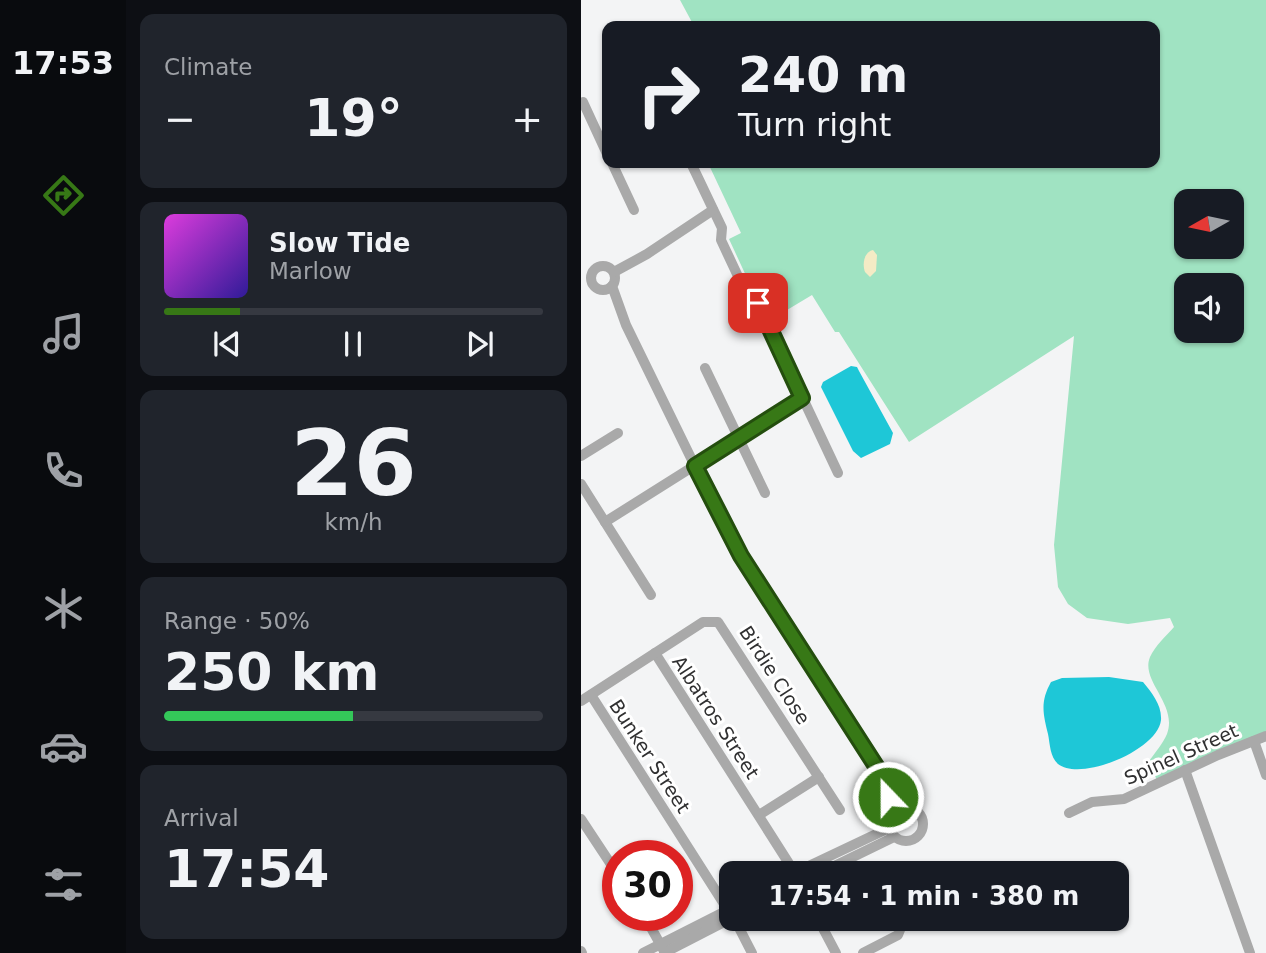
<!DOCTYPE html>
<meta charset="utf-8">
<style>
:root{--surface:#171b24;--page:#20242c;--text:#f1f3f6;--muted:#9ea1a6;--line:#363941;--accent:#377816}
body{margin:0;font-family:"DejaVu Sans",sans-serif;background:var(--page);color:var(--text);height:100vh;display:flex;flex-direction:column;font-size:26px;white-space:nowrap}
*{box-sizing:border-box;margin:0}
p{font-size:23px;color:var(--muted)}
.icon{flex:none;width:38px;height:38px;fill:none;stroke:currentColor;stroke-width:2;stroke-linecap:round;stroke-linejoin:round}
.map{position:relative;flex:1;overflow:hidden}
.sheet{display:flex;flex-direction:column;gap:14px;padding:14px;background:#0d0f14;width:455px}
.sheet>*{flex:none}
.banner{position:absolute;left:21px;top:21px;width:558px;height:147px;border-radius:14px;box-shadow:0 2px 5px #0004;background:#171b24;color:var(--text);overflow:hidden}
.needle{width:46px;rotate:261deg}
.fabs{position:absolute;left:593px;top:189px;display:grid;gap:14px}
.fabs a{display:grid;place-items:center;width:70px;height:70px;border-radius:14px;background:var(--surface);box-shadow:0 2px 5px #0004;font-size:35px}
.speed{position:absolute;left:21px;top:840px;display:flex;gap:14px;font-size:35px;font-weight:700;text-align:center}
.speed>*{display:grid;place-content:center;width:91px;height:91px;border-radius:50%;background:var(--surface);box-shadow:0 2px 5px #0004;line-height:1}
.speed .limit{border:10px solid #d22;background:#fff;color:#111}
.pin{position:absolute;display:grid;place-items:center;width:60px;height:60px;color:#fff;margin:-30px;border-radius:14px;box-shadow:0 4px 10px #0006}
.me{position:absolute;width:77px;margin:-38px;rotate:338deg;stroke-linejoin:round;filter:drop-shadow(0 0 5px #0008)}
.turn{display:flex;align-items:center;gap:24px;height:147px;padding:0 21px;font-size:32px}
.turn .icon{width:91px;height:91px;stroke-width:2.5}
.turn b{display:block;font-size:49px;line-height:60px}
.big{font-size:52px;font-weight:600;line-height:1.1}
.sheet .tile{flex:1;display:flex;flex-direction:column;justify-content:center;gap:10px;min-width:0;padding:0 24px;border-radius:14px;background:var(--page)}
.sheet .dial{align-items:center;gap:0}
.dial b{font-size:91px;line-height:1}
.song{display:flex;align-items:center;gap:21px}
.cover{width:84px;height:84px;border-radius:10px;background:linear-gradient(135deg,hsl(300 70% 55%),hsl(250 70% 35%))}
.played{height:7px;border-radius:4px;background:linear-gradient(90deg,var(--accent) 20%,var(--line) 20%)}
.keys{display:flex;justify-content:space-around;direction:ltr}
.heat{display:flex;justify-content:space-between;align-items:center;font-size:38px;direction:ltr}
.charge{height:10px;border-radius:5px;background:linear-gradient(90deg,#34c759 50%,var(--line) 0)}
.trip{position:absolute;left:138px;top:861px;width:410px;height:70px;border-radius:14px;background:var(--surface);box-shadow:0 2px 5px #0004;font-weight:600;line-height:70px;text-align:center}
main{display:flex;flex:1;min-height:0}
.dock{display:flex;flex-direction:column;width:126px;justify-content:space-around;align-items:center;background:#090b0e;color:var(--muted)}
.dock .icon{width:49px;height:49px}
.dock .selected{color:var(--accent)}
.dock b{font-size:32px;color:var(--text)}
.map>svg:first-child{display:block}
.green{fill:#a0e3c2;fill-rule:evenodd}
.sand{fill:#f4ebc5}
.water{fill:#1ec7d7}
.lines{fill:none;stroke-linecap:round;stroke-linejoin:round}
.minor{stroke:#a9a9a9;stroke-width:10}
.route-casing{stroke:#244e0e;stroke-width:18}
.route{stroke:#377816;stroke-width:12}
.labels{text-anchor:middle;stroke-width:6;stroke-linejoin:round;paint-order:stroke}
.street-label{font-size:19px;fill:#303031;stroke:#fff}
</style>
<main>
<nav class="dock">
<b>17:53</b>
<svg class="icon selected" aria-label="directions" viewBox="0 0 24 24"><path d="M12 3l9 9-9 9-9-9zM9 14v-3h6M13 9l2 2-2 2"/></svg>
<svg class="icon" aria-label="music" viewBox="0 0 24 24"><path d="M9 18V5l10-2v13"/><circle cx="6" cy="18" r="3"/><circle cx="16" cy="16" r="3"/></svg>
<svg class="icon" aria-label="phone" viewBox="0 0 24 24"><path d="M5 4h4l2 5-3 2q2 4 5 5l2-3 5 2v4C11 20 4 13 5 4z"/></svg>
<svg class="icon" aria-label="climate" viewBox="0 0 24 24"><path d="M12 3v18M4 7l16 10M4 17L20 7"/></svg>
<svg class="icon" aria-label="car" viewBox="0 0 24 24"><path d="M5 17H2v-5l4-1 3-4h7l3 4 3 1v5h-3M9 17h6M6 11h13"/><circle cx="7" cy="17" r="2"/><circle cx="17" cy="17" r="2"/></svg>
<svg class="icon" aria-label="filters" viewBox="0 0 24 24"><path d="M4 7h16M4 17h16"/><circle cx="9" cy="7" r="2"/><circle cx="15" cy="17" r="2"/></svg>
</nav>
<section class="sheet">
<div class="tile"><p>Climate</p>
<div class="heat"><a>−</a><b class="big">19°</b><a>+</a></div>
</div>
<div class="tile">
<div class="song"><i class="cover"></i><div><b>Slow Tide</b><p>Marlow</p></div></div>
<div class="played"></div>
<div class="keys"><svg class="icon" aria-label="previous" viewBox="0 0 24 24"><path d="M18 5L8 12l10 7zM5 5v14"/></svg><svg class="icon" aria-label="pause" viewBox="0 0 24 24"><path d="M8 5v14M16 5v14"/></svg><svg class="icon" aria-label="next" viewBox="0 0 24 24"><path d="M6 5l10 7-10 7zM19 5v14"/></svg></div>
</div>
<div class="tile dial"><b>26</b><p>km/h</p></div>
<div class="tile"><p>Range · 50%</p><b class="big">250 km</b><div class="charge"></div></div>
<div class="tile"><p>Arrival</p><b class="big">17:54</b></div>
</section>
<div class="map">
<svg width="685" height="953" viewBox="0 0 685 953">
<rect width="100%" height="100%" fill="#f3f4f5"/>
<!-- green -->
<path class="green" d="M 99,0 L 685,0 L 685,741 L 577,783 L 568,761 C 574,753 582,743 586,734 C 597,704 559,681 569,657 C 574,646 585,636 593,627 L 589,618 L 547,624 L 506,618 L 487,604 L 477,587 L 473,545 L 493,336 L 328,442 L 258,332 L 254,332 L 231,295 L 206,310 L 189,283 L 173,293 L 148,239 L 160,233 L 127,163 L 574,163 L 574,26 L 113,26 ZM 606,201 L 651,201 L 651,247 L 606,247 ZM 606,285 L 651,285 L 651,331 L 606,331 Z"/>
<!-- sand -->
<path class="sand" d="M 292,250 L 296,255 L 295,271 L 289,277 L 284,272 C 281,264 283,252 292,250 Z"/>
<!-- water -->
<g class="water">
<path d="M 270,366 L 276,367 L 278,371 L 312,433 L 309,444 L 280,458 L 272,451 L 240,387 L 242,382 Z"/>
<path d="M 528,677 L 562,682 C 571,693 581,705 580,720 C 577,750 500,782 477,764 C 469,757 469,744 467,734 C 462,713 459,702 470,682 L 481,678 Z"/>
</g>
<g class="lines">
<!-- minor -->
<g class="minor">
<path d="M 2,102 L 26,154"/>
<path d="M 31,163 L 53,210"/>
<path d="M 110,163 L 141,228 L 140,240 L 162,287"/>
<circle cx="22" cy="278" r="12"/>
<path d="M 33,272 L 66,254 L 132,210"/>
<path d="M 31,286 L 45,325 L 152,544 L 301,777 L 328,808"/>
<path d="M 177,303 L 257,473"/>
<path d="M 124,368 L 184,493"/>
<path d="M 0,456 L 37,433"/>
<path d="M 0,484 L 70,595"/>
<path d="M 24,522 L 221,398"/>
<path d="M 74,653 L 214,873"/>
<path d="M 10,695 L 145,907"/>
<path d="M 0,701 L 122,622 L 137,622 L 259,810"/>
<path d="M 673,741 L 685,775"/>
<path d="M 604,770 L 669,953"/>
<path d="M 302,779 L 310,816"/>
<circle cx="325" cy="824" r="17"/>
<path d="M 488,813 L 511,802 L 543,799 L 637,755 L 685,736"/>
<path d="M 178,815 L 238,777"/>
<path d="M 0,819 L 37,875"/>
<path d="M 213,873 L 308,828"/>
<path d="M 239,873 L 313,837"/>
<path d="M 63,915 L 83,951"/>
<path d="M 237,919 L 255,953"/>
<path d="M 154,920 L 171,953"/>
<path d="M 0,951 L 1,953"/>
<path d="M 62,953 L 141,913"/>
<path d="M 83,953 L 145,921"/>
<path d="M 282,953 L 317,935 L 319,930 L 316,919"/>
</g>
</g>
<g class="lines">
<!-- route casing -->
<g class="route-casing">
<path id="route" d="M 177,303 L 221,398 L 114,466 L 160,556 L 302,777 L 307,797"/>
</g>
<!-- route -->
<use href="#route" class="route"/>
</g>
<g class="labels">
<!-- street labels -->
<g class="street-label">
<text transform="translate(194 675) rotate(57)" y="7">Birdie Close</text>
<text transform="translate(135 717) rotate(57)" y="7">Albatros Street</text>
<text transform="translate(600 754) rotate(-24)" y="7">Spinel Street</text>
<text transform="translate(69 756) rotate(57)" y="7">Bunker Street</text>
</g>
</g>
</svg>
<div class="fabs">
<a><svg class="needle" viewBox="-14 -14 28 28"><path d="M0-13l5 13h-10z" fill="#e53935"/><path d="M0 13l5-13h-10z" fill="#9ea1a6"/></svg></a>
<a><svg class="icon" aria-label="sound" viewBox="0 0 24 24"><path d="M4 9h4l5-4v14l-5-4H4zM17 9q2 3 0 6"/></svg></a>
</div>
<div class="speed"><div class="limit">30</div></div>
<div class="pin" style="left:177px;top:303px;background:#d93025"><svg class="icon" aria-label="arrive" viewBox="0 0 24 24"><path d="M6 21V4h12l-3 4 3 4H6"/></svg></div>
<svg class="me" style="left:307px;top:797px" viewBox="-20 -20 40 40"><circle r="17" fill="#377816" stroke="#fff" stroke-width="3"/><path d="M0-11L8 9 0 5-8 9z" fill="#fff"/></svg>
<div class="trip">17:54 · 1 min · 380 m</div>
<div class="banner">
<div class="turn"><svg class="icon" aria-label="right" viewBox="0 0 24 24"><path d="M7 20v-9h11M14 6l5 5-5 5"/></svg><div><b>240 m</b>Turn right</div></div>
</div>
</div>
</main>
